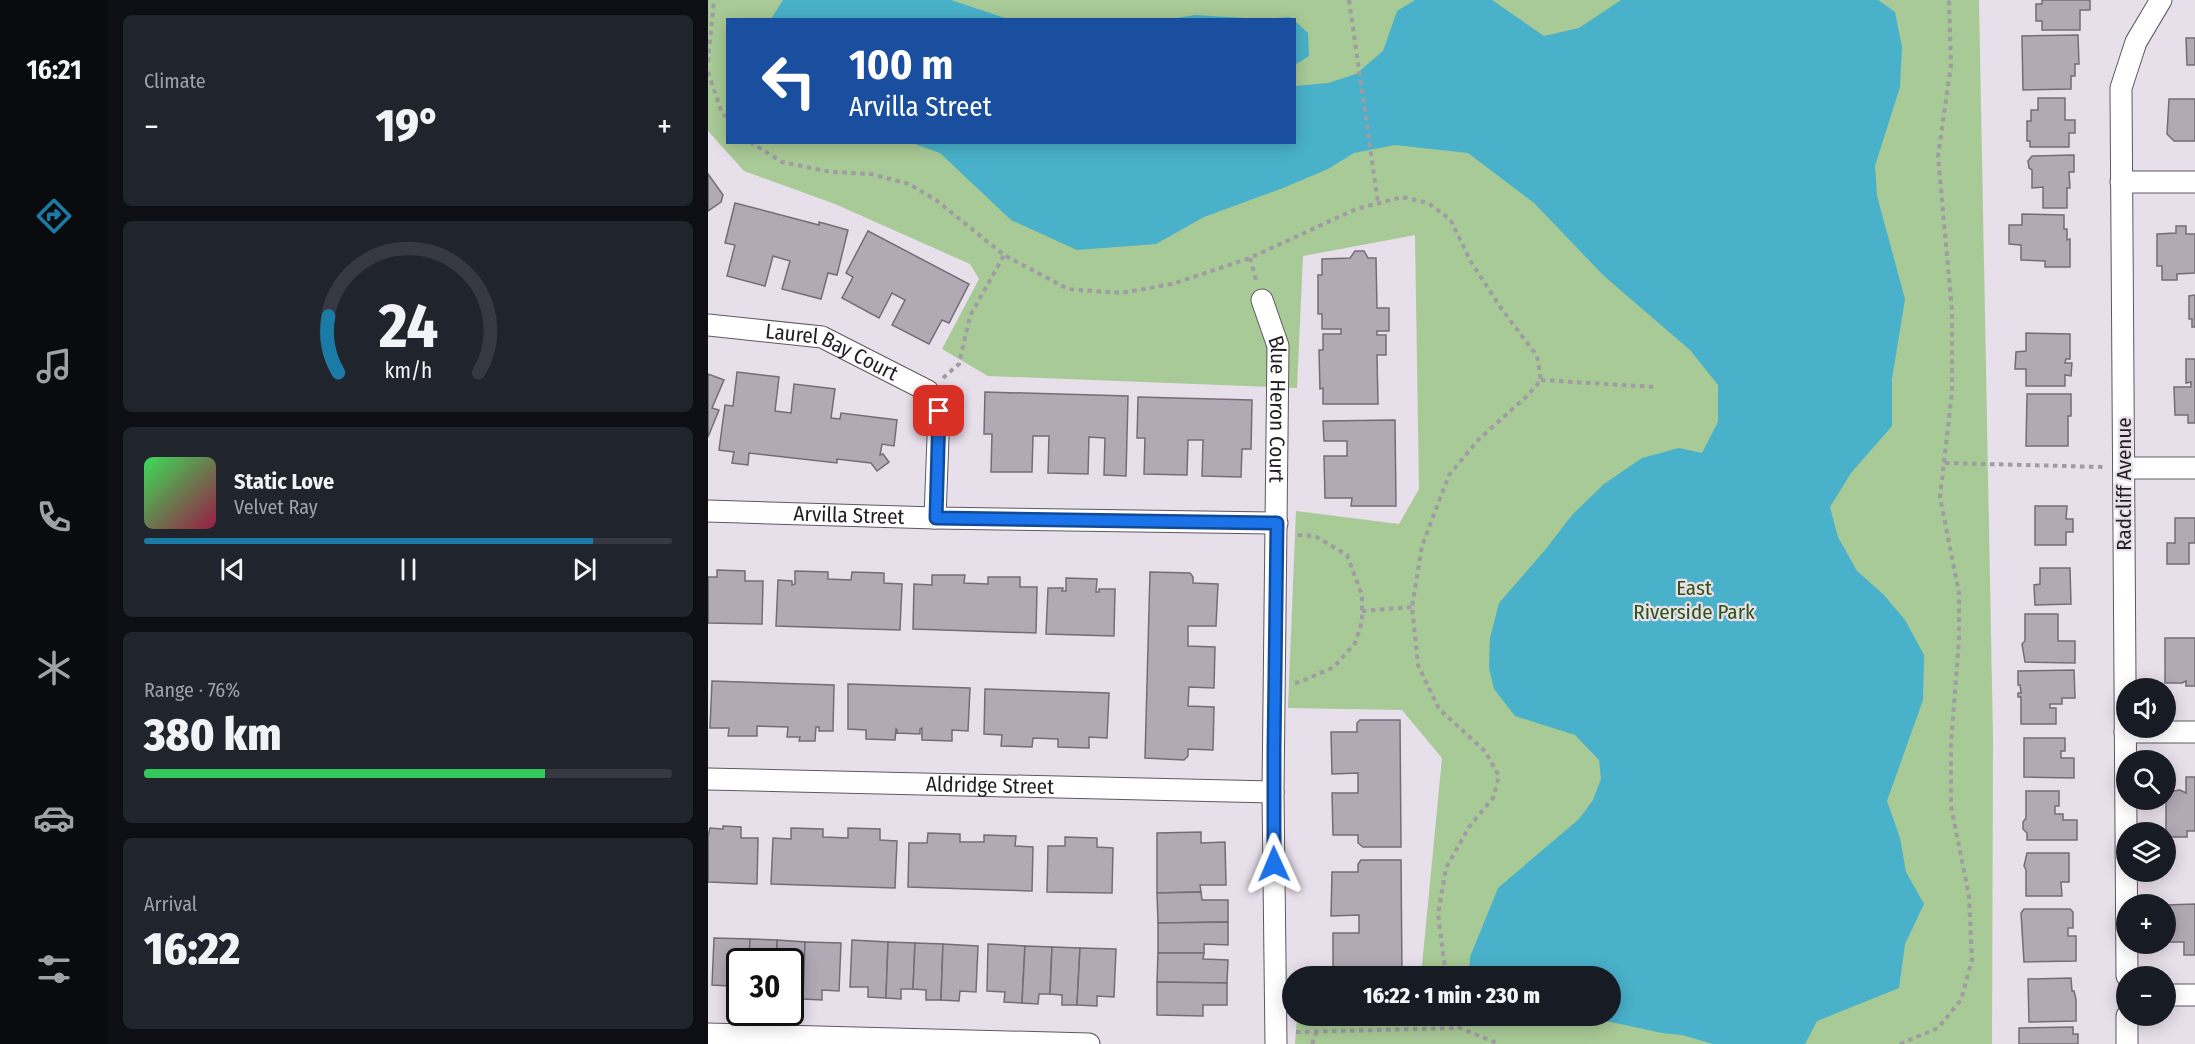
<!DOCTYPE html>
<meta charset="utf-8">
<style>
:root{--surface:#171b24;--page:#20242c;--text:#f1f3f6;--muted:#9ea1a6;--line:#363941;--accent:#1b7ba7}
body{margin:0;font-family:"Fira Sans Condensed",sans-serif;background:var(--page);color:var(--text);height:100vh;display:flex;flex-direction:column;font-size:22px;white-space:nowrap}
*{box-sizing:border-box;margin:0}
p{font-size:20px;color:var(--muted)}
.icon{flex:none;width:33px;height:33px;fill:none;stroke:currentColor;stroke-width:2;stroke-linecap:round;stroke-linejoin:round}
.map{position:relative;flex:1;overflow:hidden}
.side{display:flex;flex-direction:column;gap:15px;padding:15px;background:#0d0f14;width:600px}
.side>*{flex:none}
.banner{position:absolute;left:18px;top:18px;width:570px;height:126px;border-radius:0px;box-shadow:0 3px 15px #0003;background:#1a4fa0;color:#fff;overflow:hidden}
.fabs{position:absolute;left:1408px;top:678px;display:grid;gap:12px}
.fabs a{display:grid;place-items:center;width:60px;height:60px;border-radius:50%;background:var(--surface);box-shadow:0 3px 15px #0003;font-size:30px}
.speed{position:absolute;left:18px;top:948px;display:flex;gap:12px;font-size:30px;font-weight:700;text-align:center}
.speed>*{display:grid;place-content:center;width:78px;height:78px;border-radius:50%;background:var(--surface);box-shadow:0 3px 15px #0003;line-height:1}
.speed .limit{border:3px solid #111;border-radius:9px;background:#fff;color:#111}
.pin{position:absolute;display:grid;place-items:center;width:51px;height:51px;color:#fff;margin:-26px;border-radius:12px;box-shadow:0 3px 9px #0006}
.me{position:absolute;width:66px;margin:-33px;rotate:359deg;stroke-linejoin:round;filter:drop-shadow(0 0 4px #0008)}
.turn{display:flex;align-items:center;gap:21px;height:126px;padding:0 24px;font-size:27px}
.turn .icon{width:78px;height:78px;stroke-width:2.5}
.turn b{display:block;font-size:42px;line-height:51px}
.big{font-size:45px;font-weight:800;line-height:1.1}
.side .tile{flex:1;display:flex;flex-direction:column;justify-content:center;gap:9px;min-width:0;padding:0 21px;border-radius:9px;background:var(--page)}
.side .dial{align-items:center;gap:0}
.dial svg{height:156px;overflow:visible;fill:none;stroke:var(--line);stroke-width:7;stroke-linecap:round;text-anchor:middle}
.dial text{fill:var(--text);stroke:none}
.song{display:flex;align-items:center;gap:18px}
.cover{width:72px;height:72px;border-radius:9px;background:linear-gradient(135deg,hsl(130 70% 55%),hsl(340 70% 35%))}
.played{height:6px;border-radius:3px;background:linear-gradient(90deg,var(--accent) 85%,var(--line) 85%)}
.keys{display:flex;justify-content:space-around;direction:ltr}
.heat{display:flex;justify-content:space-between;align-items:center;font-size:33px;direction:ltr}
.charge{height:9px;border-radius:4px;background:linear-gradient(90deg,#34c759 76%,var(--line) 0)}
.trip{position:absolute;left:574px;top:966px;width:339px;height:60px;border-radius:30px;background:var(--surface);box-shadow:0 3px 15px #0003;font-weight:800;line-height:60px;text-align:center}
main{display:flex;flex:1;min-height:0}
.dock{display:flex;flex-direction:column;width:108px;justify-content:space-around;align-items:center;background:#090b0e;color:var(--muted)}
.dock .icon{width:42px;height:42px}
.dock .on{color:var(--accent)}
.dock b{font-size:27px;color:var(--text)}
.map>svg:first-child{display:block}
.green{fill:#a8ca96;fill-rule:evenodd}
.water{fill:#49b1ca}
.building{fill:#b1a9b4;stroke:#746d77;stroke-width:1.5}
.lines{fill:none;stroke-linecap:round;stroke-linejoin:round}
.street-casing{stroke:#5f5861;stroke-width:23}
.path{stroke:#a19ba3;stroke-width:4;stroke-dasharray:4.5 4.5;stroke-linecap:butt}
.street{stroke:#fff;stroke-width:21}
.route-casing{stroke:#114b97;stroke-width:15}
.route{stroke:#1a73e8;stroke-width:10}
.labels{text-anchor:middle;stroke-width:4.5;stroke-linejoin:round;paint-order:stroke}
.street-label{font-size:21px;fill:#211e22;stroke:#e7dfea}
.park-label{font-size:21px;fill:#2e5410;stroke:#e7dfea}
</style>
<main>
<nav class="dock">
<b>16:21</b>
<svg class="icon on" aria-label="directions" viewBox="0 0 24 24"><path d="M12 3l9 9-9 9-9-9zM9 14v-3h6M13 9l2 2-2 2"/></svg>
<svg class="icon" aria-label="music" viewBox="0 0 24 24"><path d="M9 18V5l10-2v13"/><circle cx="6" cy="18" r="3"/><circle cx="16" cy="16" r="3"/></svg>
<svg class="icon" aria-label="phone" viewBox="0 0 24 24"><path d="M5 4h4l2 5-3 2q2 4 5 5l2-3 5 2v4C11 20 4 13 5 4z"/></svg>
<svg class="icon" aria-label="climate" viewBox="0 0 24 24"><path d="M12 3v18M4 7l16 10M4 17L20 7"/></svg>
<svg class="icon" aria-label="car" viewBox="0 0 24 24"><path d="M5 17H2v-5l4-1 3-4h7l3 4 3 1v5h-3M9 17h6M6 11h13"/><circle cx="7" cy="17" r="2"/><circle cx="17" cy="17" r="2"/></svg>
<svg class="icon" aria-label="filters" viewBox="0 0 24 24"><path d="M4 7h16M4 17h16"/><circle cx="9" cy="7" r="2"/><circle cx="15" cy="17" r="2"/></svg>
</nav>
<section class="side">
<div class="tile"><p>Climate</p>
<div class="heat"><a>−</a><b class="big">19°</b><a>+</a></div>
</div>
<div class="tile dial"><svg viewBox="0 0 100 80">
<path d="M14 69A42 42 0 1 1 86 69"/>
<path d="M14 69A42 42 0 0 1 9 40" stroke="#1b7ba7"/>
<text x="50" y="56" font-size="32" font-weight="700">24</text>
<text x="50" y="72" font-size="11">km/h</text>
</svg></div>
<div class="tile">
<div class="song"><i class="cover"></i><div><b>Static Love</b><p>Velvet Ray</p></div></div>
<div class="played"></div>
<div class="keys"><svg class="icon" aria-label="previous" viewBox="0 0 24 24"><path d="M18 5L8 12l10 7zM5 5v14"/></svg><svg class="icon" aria-label="pause" viewBox="0 0 24 24"><path d="M8 5v14M16 5v14"/></svg><svg class="icon" aria-label="next" viewBox="0 0 24 24"><path d="M6 5l10 7-10 7zM19 5v14"/></svg></div>
</div>
<div class="tile"><p>Range · 76%</p><b class="big">380 km</b><div class="charge"></div></div>
<div class="tile"><p>Arrival</p><b class="big">16:22</b></div>
</section>
<div class="map">
<svg width="1487" height="1044" viewBox="0 0 1487 1044">
<rect width="100%" height="100%" fill="#e7dfea"/>
<!-- green -->
<path class="green" d="M 0,0 L 1271,0 L 1285,739 L 1284,1044 L 587,1044 L 589,1016 L 903,1016 L 903,976 L 713,976 L 734,758 L 694,710 L 580,708 L 588,511 L 691,524 L 711,489 L 707,235 L 595,256 L 589,388 L 280,376 L 234,349 L 271,279 L 262,264 L 127,204 L 36,171 L 0,131 ZM 20,20 L 586,20 L 586,142 L 20,142 Z"/>
<!-- water -->
<g class="water">
<path d="M 75,0 L 243,0 L 300,19 L 63,19 Z"/>
<path d="M 707,0 L 784,0 L 836,36 L 871,28 L 913,0 L 1170,0 L 1187,12 L 1194,47 L 1192,87 L 1167,166 L 1169,196 L 1197,299 L 1184,379 L 1184,426 L 1143,473 L 1122,507 L 1130,537 L 1149,571 L 1176,595 L 1197,620 L 1216,655 L 1215,700 L 1179,801 L 1192,838 L 1198,872 L 1216,904 L 1197,944 L 1191,988 L 1109,1021 L 1097,1044 L 1005,1044 L 974,1035 L 954,1033 L 875,1016 L 903,1016 L 903,976 L 765,976 L 761,974 L 762,957 L 790,888 L 871,819 L 885,800 L 893,779 L 891,760 L 867,735 L 807,716 L 786,689 L 781,668 L 782,638 L 791,603 L 837,550 L 864,515 L 896,484 L 934,458 L 971,448 L 994,453 L 1010,422 L 1010,385 L 982,350 L 896,276 L 826,203 L 760,153 L 687,145 L 646,153 L 620,169 L 575,188 L 496,217 L 448,244 L 369,250 L 303,220 L 232,153 L 204,143 L 586,142 L 587,86 L 620,83 L 648,74 L 675,51 L 689,11 Z"/>
<path d="M 487,15 L 553,19 L 582,17 L 584,19 L 463,19 Z"/>
<path d="M 587,21 L 600,33 L 601,56 L 587,65 Z"/>
</g>
<!-- building -->
<g class="building">
<path d="M 1334,0 L 1382,0 L 1382,10 L 1372,10 L 1372,30 L 1334,30 L 1334,21 L 1328,21 L 1328,4 L 1334,4 Z"/>
<path d="M 1370,35 L 1371,64 L 1367,64 L 1367,76 L 1363,76 L 1363,89 L 1315,90 L 1314,36 Z"/>
<path d="M 1478,38 L 1487,38 L 1487,65 L 1479,65 Z"/>
<path d="M 1330,98 L 1357,98 L 1357,120 L 1367,120 L 1367,133 L 1361,133 L 1361,147 L 1322,147 L 1322,141 L 1319,141 L 1319,121 L 1323,121 L 1323,110 L 1330,110 Z"/>
<path d="M 1461,99 L 1487,99 L 1487,141 L 1466,141 L 1459,134 Z"/>
<path d="M 1366,155 L 1366,172 L 1361,172 L 1362,188 L 1359,188 L 1359,208 L 1335,208 L 1335,187 L 1324,188 L 1324,170 L 1321,168 L 1320,161 L 1324,156 Z"/>
<path d="M 0,174 L 15,195 L 13,202 L 0,211 Z"/>
<path d="M 27,203 L 111,225 L 111,222 L 140,230 L 129,275 L 120,273 L 113,299 L 74,289 L 82,261 L 65,256 L 57,286 L 19,276 L 27,245 L 17,243 Z"/>
<path d="M 1314,214 L 1356,215 L 1356,229 L 1359,229 L 1359,240 L 1362,239 L 1362,267 L 1337,267 L 1337,261 L 1313,260 L 1313,245 L 1301,244 L 1301,225 L 1314,225 Z"/>
<path d="M 1468,226 L 1478,226 L 1478,234 L 1487,234 L 1487,273 L 1469,274 L 1469,280 L 1454,280 L 1454,266 L 1449,266 L 1449,234 L 1468,233 Z"/>
<path d="M 160,231 L 261,284 L 241,323 L 234,320 L 221,344 L 184,325 L 197,300 L 184,293 L 171,318 L 134,298 L 145,277 L 138,273 Z"/>
<path d="M 647,251 L 656,251 L 660,258 L 668,258 L 669,308 L 681,308 L 681,331 L 669,331 L 669,335 L 678,335 L 678,355 L 669,355 L 670,404 L 615,404 L 615,388 L 612,389 L 611,350 L 615,350 L 615,334 L 633,334 L 633,329 L 614,329 L 614,314 L 610,314 L 610,275 L 614,275 L 614,259 L 642,258 Z"/>
<path d="M 1487,295 L 1487,327 L 1484,327 L 1484,319 L 1481,319 L 1481,296 Z"/>
<path d="M 1318,333 L 1362,334 L 1362,359 L 1358,359 L 1357,363 L 1364,363 L 1363,376 L 1357,375 L 1357,386 L 1318,386 L 1318,369 L 1307,369 L 1308,352 L 1318,351 Z"/>
<path d="M 1478,359 L 1487,359 L 1487,423 L 1480,423 L 1480,415 L 1467,415 L 1466,387 L 1483,387 L 1483,382 L 1478,383 Z"/>
<path d="M 29,372 L 71,377 L 67,411 L 83,413 L 86,384 L 127,389 L 123,418 L 132,419 L 133,413 L 189,420 L 186,446 L 174,444 L 172,455 L 175,454 L 181,462 L 169,471 L 163,463 L 129,459 L 129,463 L 41,453 L 40,465 L 24,463 L 26,452 L 11,450 L 17,405 L 25,406 Z"/>
<path d="M 0,374 L 16,380 L 4,408 L 11,410 L 0,437 Z"/>
<path d="M 277,392 L 420,396 L 418,476 L 396,475 L 397,438 L 381,437 L 380,474 L 340,473 L 341,436 L 325,436 L 324,472 L 283,472 L 284,434 L 276,434 Z"/>
<path d="M 1319,394 L 1363,394 L 1363,416 L 1360,416 L 1360,446 L 1318,446 Z"/>
<path d="M 430,397 L 544,400 L 543,449 L 534,449 L 533,477 L 494,476 L 495,440 L 480,440 L 479,475 L 436,474 L 437,438 L 429,438 Z"/>
<path d="M 687,420 L 688,506 L 643,506 L 644,498 L 617,498 L 616,456 L 639,456 L 639,441 L 616,441 L 615,421 Z"/>
<path d="M 1327,506 L 1359,506 L 1358,519 L 1365,519 L 1365,532 L 1358,532 L 1358,545 L 1327,545 Z"/>
<path d="M 1467,518 L 1487,518 L 1487,543 L 1481,543 L 1481,564 L 1459,564 L 1459,543 L 1467,543 Z"/>
<path d="M 1332,568 L 1362,568 L 1363,604 L 1327,605 L 1326,585 L 1332,584 Z"/>
<path d="M 9,570 L 37,571 L 37,581 L 55,581 L 54,624 L 0,623 L 0,577 L 9,577 Z"/>
<path d="M 87,571 L 120,572 L 120,579 L 143,580 L 144,572 L 176,573 L 176,583 L 194,584 L 192,630 L 68,626 L 70,580 L 84,581 L 84,585 L 87,584 Z"/>
<path d="M 442,572 L 482,573 L 485,577 L 485,583 L 510,584 L 508,626 L 480,626 L 480,646 L 507,647 L 506,688 L 481,687 L 480,706 L 506,707 L 505,750 L 480,749 L 480,756 L 476,760 L 437,758 Z"/>
<path d="M 224,575 L 257,575 L 256,583 L 280,584 L 280,577 L 312,577 L 312,587 L 329,587 L 328,633 L 205,629 L 206,584 L 224,585 Z"/>
<path d="M 358,578 L 389,579 L 388,592 L 391,592 L 391,589 L 407,589 L 406,636 L 338,634 L 340,588 L 355,588 L 354,591 L 358,591 Z"/>
<path d="M 1317,614 L 1350,614 L 1350,641 L 1367,641 L 1367,663 L 1317,662 L 1314,644 L 1317,641 Z"/>
<path d="M 1457,638 L 1487,638 L 1487,686 L 1478,686 L 1478,681 L 1474,683 L 1457,683 Z"/>
<path d="M 1366,670 L 1367,698 L 1354,698 L 1354,704 L 1342,704 L 1342,708 L 1348,708 L 1348,724 L 1313,724 L 1313,697 L 1310,697 L 1310,693 L 1313,693 L 1312,685 L 1310,685 L 1310,671 Z"/>
<path d="M 4,681 L 126,685 L 125,731 L 111,731 L 111,727 L 108,727 L 107,741 L 91,741 L 92,737 L 79,737 L 80,727 L 49,726 L 49,736 L 20,736 L 21,728 L 2,728 Z"/>
<path d="M 140,684 L 262,688 L 260,731 L 244,730 L 244,741 L 214,740 L 214,728 L 212,729 L 212,734 L 189,733 L 189,730 L 188,729 L 187,740 L 158,739 L 158,730 L 140,729 Z"/>
<path d="M 277,689 L 401,693 L 399,738 L 381,737 L 381,748 L 350,747 L 350,739 L 325,738 L 324,747 L 293,746 L 294,735 L 276,734 Z"/>
<path d="M 652,720 L 692,720 L 693,847 L 655,847 L 650,843 L 650,835 L 625,835 L 624,793 L 650,793 L 650,773 L 624,774 L 623,732 L 649,732 L 649,723 Z"/>
<path d="M 1316,738 L 1357,738 L 1357,751 L 1353,751 L 1353,758 L 1366,758 L 1366,778 L 1316,777 Z"/>
<path d="M 1478,777 L 1487,777 L 1487,831 L 1479,831 L 1479,837 L 1458,837 L 1458,792 L 1472,790 L 1478,793 Z"/>
<path d="M 1318,791 L 1351,791 L 1351,806 L 1347,806 L 1347,814 L 1355,814 L 1355,820 L 1369,820 L 1369,840 L 1319,840 L 1319,833 L 1315,829 L 1315,822 L 1318,818 Z"/>
<path d="M 15,826 L 33,827 L 33,838 L 50,838 L 49,884 L 0,882 L 0,836 L 2,828 L 15,829 Z"/>
<path d="M 83,828 L 115,829 L 115,837 L 140,838 L 140,828 L 172,829 L 172,840 L 189,841 L 187,888 L 63,884 L 65,838 L 83,839 Z"/>
<path d="M 493,832 L 493,843 L 517,842 L 518,885 L 492,885 L 493,892 L 449,893 L 449,833 Z"/>
<path d="M 220,833 L 252,834 L 252,842 L 276,842 L 276,835 L 308,836 L 307,846 L 325,847 L 324,891 L 200,887 L 201,843 L 219,843 Z"/>
<path d="M 357,837 L 389,838 L 389,847 L 405,848 L 404,893 L 339,892 L 340,846 L 357,846 Z"/>
<path d="M 1319,853 L 1361,853 L 1361,882 L 1353,882 L 1354,896 L 1318,896 L 1318,870 L 1316,866 Z"/>
<path d="M 653,860 L 693,860 L 694,976 L 625,976 L 625,933 L 651,933 L 651,915 L 623,916 L 624,872 L 650,872 L 650,864 Z"/>
<path d="M 493,892 L 494,900 L 520,900 L 520,922 L 450,923 L 449,893 Z"/>
<path d="M 1487,904 L 1487,955 L 1476,955 L 1476,942 L 1458,942 L 1458,905 Z"/>
<path d="M 1316,909 L 1362,909 L 1365,912 L 1365,928 L 1360,928 L 1360,936 L 1368,936 L 1368,961 L 1316,962 L 1313,913 Z"/>
<path d="M 520,922 L 520,945 L 496,944 L 496,953 L 450,953 L 450,923 Z"/>
<path d="M 6,938 L 42,939 L 41,962 L 32,962 L 32,996 L 22,996 L 22,986 L 4,985 Z"/>
<path d="M 42,939 L 69,940 L 69,962 L 41,962 Z"/>
<path d="M 69,940 L 97,942 L 95,999 L 82,998 L 82,962 L 69,962 Z"/>
<path d="M 144,940 L 180,942 L 178,998 L 160,997 L 160,987 L 142,987 Z"/>
<path d="M 97,942 L 133,943 L 131,991 L 114,990 L 114,1000 L 95,999 Z"/>
<path d="M 180,942 L 207,943 L 205,989 L 193,989 L 193,999 L 178,998 Z"/>
<path d="M 207,943 L 235,944 L 233,1000 L 218,1000 L 218,990 L 205,989 Z"/>
<path d="M 235,944 L 270,946 L 268,992 L 252,991 L 251,1001 L 233,1000 Z"/>
<path d="M 280,944 L 317,946 L 314,1003 L 296,1002 L 297,992 L 279,991 Z"/>
<path d="M 317,946 L 344,947 L 342,994 L 331,994 L 330,1004 L 314,1003 Z"/>
<path d="M 344,947 L 372,948 L 369,1005 L 354,1005 L 354,995 L 342,994 Z"/>
<path d="M 372,948 L 408,949 L 406,997 L 389,996 L 389,1006 L 369,1005 Z"/>
<path d="M 450,953 L 496,953 L 495,959 L 520,960 L 519,983 L 449,982 Z"/>
<path d="M 1363,978 L 1364,991 L 1366,991 L 1368,999 L 1368,1021 L 1321,1022 L 1320,979 Z"/>
<path d="M 449,982 L 519,983 L 519,1005 L 495,1005 L 495,1016 L 449,1015 Z"/>
<path d="M 1365,1027 L 1365,1034 L 1370,1034 L 1370,1044 L 1311,1044 L 1311,1028 Z"/>
</g>
<g class="lines">
<!-- street casing -->
<g class="street-casing">
<g id="street">
<path d="M 1413,182 L 1487,182"/>
<path id="s1" d="M 554,300 L 570,346 L 565,792 L 568,1044"/>
<path id="s2" d="M 0,325 L 114,337 L 220,391 L 231,411 L 227,518"/>
<path d="M 1416,468 L 1487,468"/>
<path id="s3" d="M 0,511 L 227,518 L 569,523"/>
<path d="M 1417,732 L 1487,732"/>
<path id="s4" d="M 0,779 L 565,792"/>
<path d="M 1419,976 L 1413,88 L 1428,42 L 1453,0"/>
<path d="M 1458,995 L 1487,995"/>
<path d="M 0,1034 L 381,1044"/>
<path d="M 1419,1044 L 1419,1016"/>
</g>
</g>
<!-- path -->
<g class="path">
<path d="M 641,0 L 670,203"/>
<path d="M 0,62 L 6,0"/>
<path d="M 0,72 L 14,113 L 20,118"/>
<path d="M 42,142 L 74,162 L 123,172 L 163,174 L 201,184 L 228,200 L 296,255 L 360,289 L 413,293 L 464,284 L 542,258 L 648,209 L 694,197 L 720,203 L 742,219 L 763,262 L 793,308 L 829,356 L 833,380 L 818,397 L 771,439 L 741,475 L 714,546 L 704,607 L 710,665 L 731,709 L 777,751 L 791,776 L 785,798 L 761,827 L 738,868 L 730,914 L 738,976"/>
<path d="M 542,258 L 548,280"/>
<path d="M 235,378 L 251,364 L 262,316 L 296,255"/>
<path d="M 833,380 L 947,387"/>
<path d="M 1237,463 L 1395,467"/>
<path d="M 654,611 L 704,607"/>
<path d="M 587,683 L 592,682 L 626,667 L 647,643 L 654,622 L 654,595 L 639,555 L 607,536 L 588,535"/>
<path d="M 747,1016 L 752,1028"/>
<path d="M 588,1032 L 752,1028 L 791,1044"/>
<path d="M 604,1044 L 609,1031"/>
<path d="M 1192,1044 L 1230,1028 L 1253,1000 L 1264,960 L 1261,896 L 1243,806 L 1243,743 L 1251,640 L 1251,593 L 1232,497 L 1244,392 L 1244,311 L 1230,156 L 1243,65 L 1241,0"/>
</g>
<!-- street -->
<use href="#street" class="street"/>
</g>
<g class="lines">
<!-- route casing -->
<g class="route-casing">
<path id="route" d="M 231,411 L 228,518 L 569,523 L 566,749 L 566,864"/>
</g>
<!-- route -->
<use href="#route" class="route"/>
</g>
<g class="labels">
<!-- street labels -->
<g class="street-label">
<text dy="7" stroke="none"><textPath href="#s2" startOffset="128">Laurel Bay Court</textPath></text>
<text dy="7" stroke="none"><textPath href="#s1" startOffset="112">Blue Heron Court</textPath></text>
<text transform="translate(1416 484) rotate(-90)" y="7">Radcliff Avenue</text>
<text dy="7" stroke="none"><textPath href="#s3" startOffset="141">Arvilla Street</textPath></text>
<text dy="7" stroke="none"><textPath href="#s4" startOffset="282">Aldridge Street</textPath></text>
</g>
<!-- park labels -->
<g class="park-label">
<text x="986" y="595">East<tspan x="986" dy="24">Riverside Park</tspan></text>
</g>
</g>
</svg>
<div class="fabs">
<a><svg class="icon" aria-label="sound" viewBox="0 0 24 24"><path d="M4 9h4l5-4v14l-5-4H4zM17 9q2 3 0 6"/></svg></a>
<a><svg class="icon" aria-label="search" viewBox="0 0 24 24"><circle cx="10" cy="10" r="6"/><path d="M15 15l6 6"/></svg></a>
<a><svg class="icon" aria-label="layers" viewBox="0 0 24 24"><path d="M12 4l9 5-9 5-9-5zM3 14l9 5 9-5"/></svg></a>
<a>+</a>
<a>−</a>
</div>
<div class="speed"><div class="limit">30</div></div>
<div class="pin" style="left:231px;top:411px;background:#d93025"><svg class="icon" aria-label="arrive" viewBox="0 0 24 24"><path d="M6 21V4h12l-3 4 3 4H6"/></svg></div>
<svg class="me" style="left:566px;top:864px" viewBox="-20 -20 40 40"><path d="M0-17L14 15 0 8-14 15z" fill="#1a73e8" stroke="#fff" stroke-width="4"/></svg>
<div class="trip">16:22 · 1 min · 230 m</div>
<div class="banner">
<div class="turn"><svg class="icon" aria-label="left" viewBox="0 0 24 24"><path d="M17 20v-9H6M10 6l-5 5 5 5"/></svg><div><b>100 m</b>Arvilla Street</div></div>
</div>
</div>
</main>
